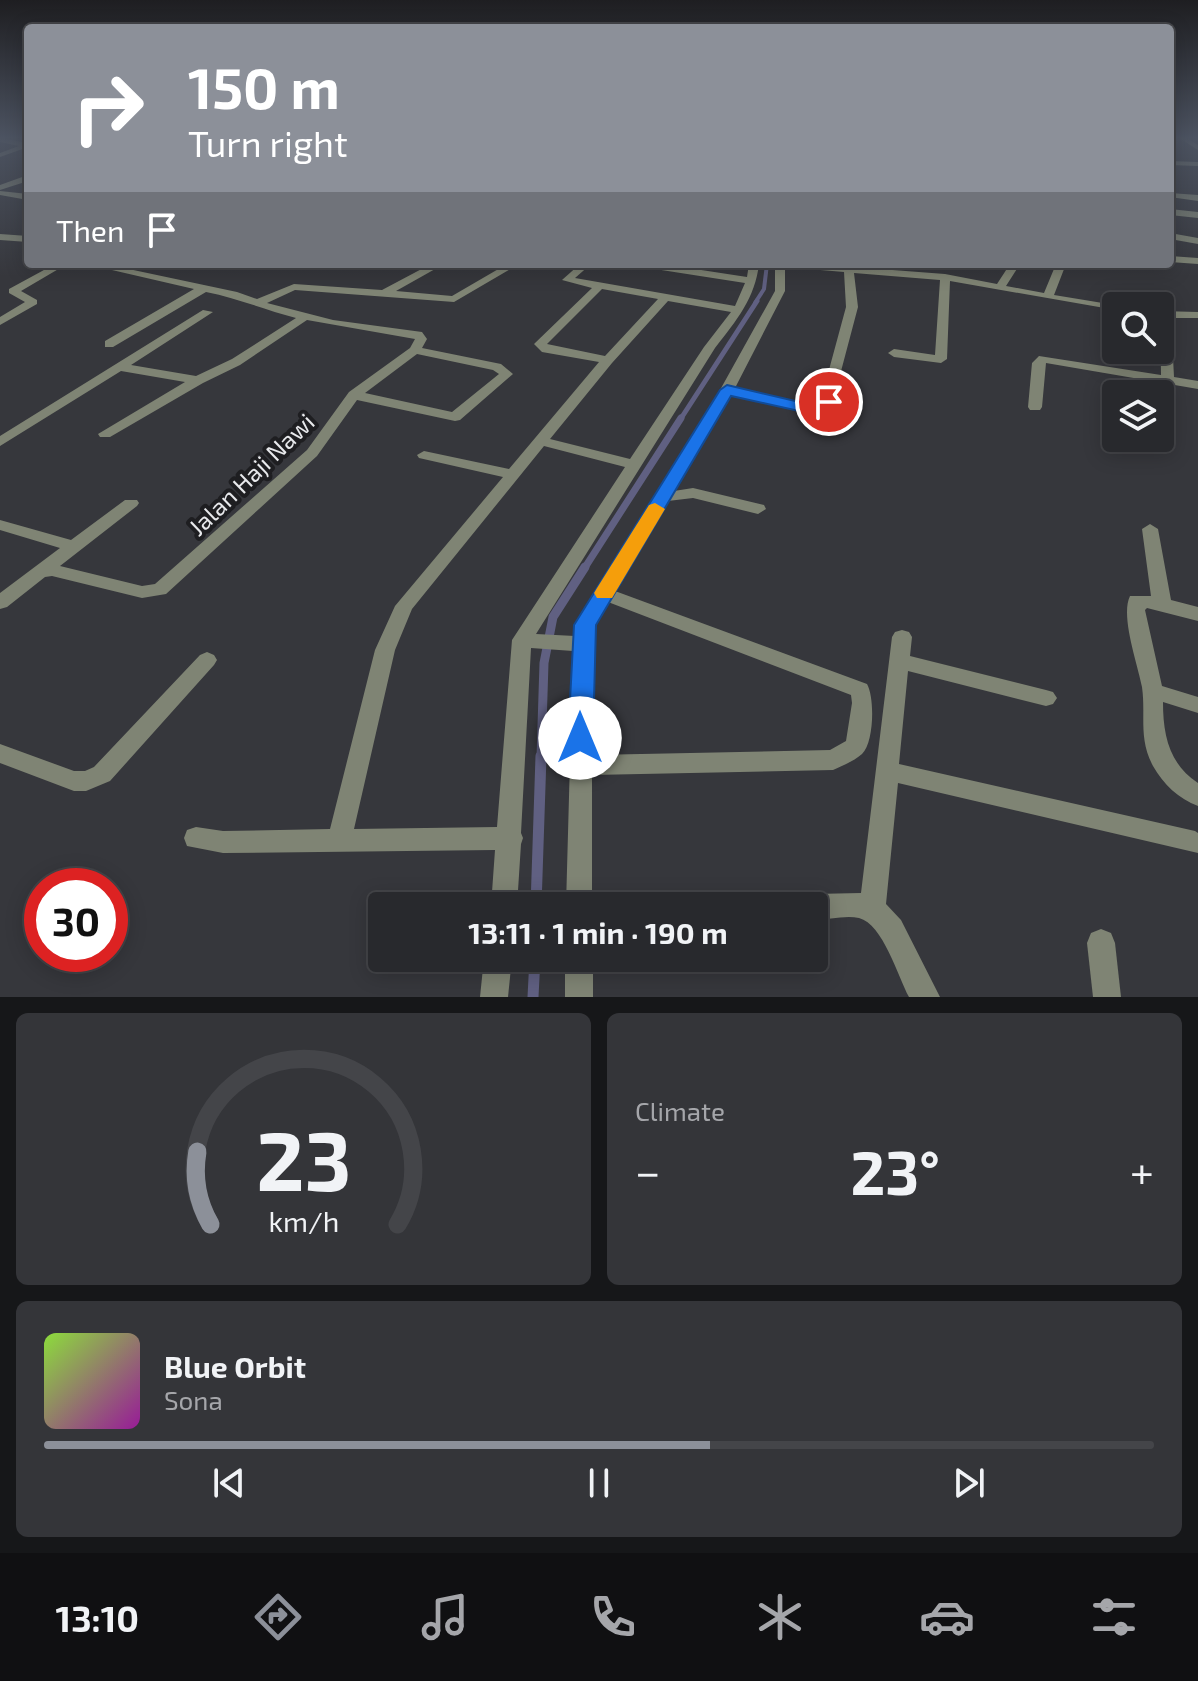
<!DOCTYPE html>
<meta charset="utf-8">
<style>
:root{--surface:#28292d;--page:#343539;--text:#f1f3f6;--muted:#a5a6aa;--line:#444549;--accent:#8c9099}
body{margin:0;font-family:"Exo 2",sans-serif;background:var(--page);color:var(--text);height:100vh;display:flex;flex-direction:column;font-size:30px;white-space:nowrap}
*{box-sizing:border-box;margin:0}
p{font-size:26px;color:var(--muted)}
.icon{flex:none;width:44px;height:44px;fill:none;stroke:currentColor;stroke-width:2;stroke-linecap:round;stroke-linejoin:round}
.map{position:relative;height:997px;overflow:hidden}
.drawer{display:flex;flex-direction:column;gap:16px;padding:16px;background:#161719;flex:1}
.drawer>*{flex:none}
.top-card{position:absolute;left:24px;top:24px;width:1150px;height:244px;border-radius:8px;box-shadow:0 4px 20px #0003,0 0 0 2px var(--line);background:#8c9099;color:#fff;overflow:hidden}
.buttons{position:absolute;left:1102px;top:292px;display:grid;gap:16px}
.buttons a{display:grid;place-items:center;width:72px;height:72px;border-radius:8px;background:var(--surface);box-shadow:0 4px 20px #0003,0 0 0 2px var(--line);font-size:40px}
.speed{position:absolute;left:24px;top:868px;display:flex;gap:16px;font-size:40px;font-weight:700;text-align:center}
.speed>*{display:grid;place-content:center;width:104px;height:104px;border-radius:50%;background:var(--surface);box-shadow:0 4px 20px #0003,0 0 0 2px var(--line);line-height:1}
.speed .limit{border:12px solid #d22;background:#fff;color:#111}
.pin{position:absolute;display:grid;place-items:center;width:68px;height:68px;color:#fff;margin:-34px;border:4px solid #fff;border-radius:50%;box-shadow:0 2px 8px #0007}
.me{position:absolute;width:88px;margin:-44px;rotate:0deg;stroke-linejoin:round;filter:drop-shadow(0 0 6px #0008)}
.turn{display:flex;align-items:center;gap:28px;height:168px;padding:0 32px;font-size:36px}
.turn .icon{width:104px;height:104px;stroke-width:2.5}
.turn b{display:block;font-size:56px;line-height:68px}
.then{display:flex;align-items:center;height:76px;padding:0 32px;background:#0003;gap:16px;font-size:30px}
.big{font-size:60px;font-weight:700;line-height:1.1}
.drawer .card{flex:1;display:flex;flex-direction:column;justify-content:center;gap:12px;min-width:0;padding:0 28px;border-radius:12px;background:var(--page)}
.drawer .dial{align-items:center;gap:0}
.dial svg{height:208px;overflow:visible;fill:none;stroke:var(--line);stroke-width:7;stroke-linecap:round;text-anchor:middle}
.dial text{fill:var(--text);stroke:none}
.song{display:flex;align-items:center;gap:24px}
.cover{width:96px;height:96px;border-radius:12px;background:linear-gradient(135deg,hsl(90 70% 55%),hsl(300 70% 35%))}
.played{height:8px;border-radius:4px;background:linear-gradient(90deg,var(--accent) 60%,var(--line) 60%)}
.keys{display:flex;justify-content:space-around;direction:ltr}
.heat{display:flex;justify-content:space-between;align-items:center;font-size:44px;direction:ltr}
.drawer .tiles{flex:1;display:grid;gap:16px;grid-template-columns:1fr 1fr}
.card:last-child{grid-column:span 2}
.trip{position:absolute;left:368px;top:892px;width:460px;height:80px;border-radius:8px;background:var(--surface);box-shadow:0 4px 20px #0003,0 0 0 2px var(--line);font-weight:700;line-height:80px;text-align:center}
.tab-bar{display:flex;height:128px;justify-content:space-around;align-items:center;background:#101012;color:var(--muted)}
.tab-bar .icon{width:56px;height:56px}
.tab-bar .on{color:var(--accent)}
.tab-bar b{font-size:36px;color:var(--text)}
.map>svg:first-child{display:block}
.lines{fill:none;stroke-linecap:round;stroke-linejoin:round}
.stream-far4{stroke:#606082;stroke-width:4}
.stream-far3{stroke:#606082;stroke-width:5}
.stream-far2{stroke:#606082;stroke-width:7}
.stream-far1{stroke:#606082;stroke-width:9}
.stream{stroke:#606082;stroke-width:11}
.minor{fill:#7f8474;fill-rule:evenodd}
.tertiary{fill:#7f8474;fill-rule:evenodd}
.route{fill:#1a73e8;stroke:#114b97;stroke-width:2}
.slow{fill:#f59e0b}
.labels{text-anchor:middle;stroke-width:8;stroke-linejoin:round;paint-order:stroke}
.street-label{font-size:24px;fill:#e8e9ec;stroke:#1e1e21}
</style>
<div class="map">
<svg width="1198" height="997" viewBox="0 0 1198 997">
<rect width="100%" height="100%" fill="#36373c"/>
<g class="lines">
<!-- stream-far4 -->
<path class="stream-far4" d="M 755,303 L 764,289 L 767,264"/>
<!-- stream-far3 -->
<path class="stream-far3" d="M 680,420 L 757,301"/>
<!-- stream-far2 -->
<path class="stream-far2" d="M 584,569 L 681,418"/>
<!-- stream-far1 -->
<path class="stream-far1" d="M 541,758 L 544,663 L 553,617 L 585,567"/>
<!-- stream -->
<g class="stream">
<path d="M 536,906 L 541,756"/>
<path d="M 533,997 L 535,958"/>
</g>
<!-- minor -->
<g class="minor">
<path d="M 1178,137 L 1185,137 L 1198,145 L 1198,150 Z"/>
<path d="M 0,138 L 28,143 L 28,147 L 0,157 L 0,153 L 19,146 L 0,142 Z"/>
<path d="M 1170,161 L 1198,162 L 1198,166 L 1170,165 Z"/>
<path d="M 0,191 L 28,194 L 28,200 L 0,195 Z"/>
<path d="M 1170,193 L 1198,195 L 1198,201 L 1170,197 Z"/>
<path d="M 1170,209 L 1198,212 L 1198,218 L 1170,215 Z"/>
<path d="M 1170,233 L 1198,238 L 1198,244 L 1170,239 Z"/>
<path d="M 0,234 L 28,236 L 28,242 L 0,240 Z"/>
<path d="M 1170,256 L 1198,258 L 1198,264 L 1170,262 Z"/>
<path d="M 55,264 L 67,264 L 21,291 L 37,300 L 37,304 L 0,325 L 0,317 L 25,302 L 9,293 L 9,289 Z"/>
<path d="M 86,264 L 105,264 L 237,292 L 257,299 L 294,284 L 382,290 L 431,264 L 444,264 L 396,291 L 452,296 L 507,264 L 519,264 L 454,302 L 295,290 L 267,303 L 333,320 L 422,332 L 427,339 L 422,348 L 501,364 L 513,374 L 460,420 L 455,421 L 357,400 L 317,456 L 166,594 L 142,598 L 52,576 L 45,577 L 7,607 L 0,609 L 0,593 L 60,548 L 0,530 L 0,520 L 71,540 L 125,500 L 137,500 L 139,503 L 137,506 L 60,566 L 142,586 L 155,584 L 307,450 L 349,392 L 410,348 L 415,339 L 307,320 L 240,365 L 203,383 L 110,437 L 100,437 L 98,434 L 185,382 L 121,371 L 0,446 L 0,436 L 203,310 L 213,312 L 131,365 L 196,376 L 232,359 L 296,318 C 265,310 237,298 206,292 L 113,347 L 105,347 L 105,341 L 194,289 ZM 417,354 L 493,370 L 499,374 L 452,412 L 365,393 Z"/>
<path d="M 580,264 L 591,264 L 575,278 L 735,306 L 745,283 L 642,267 L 637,264 L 662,264 L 747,277 L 749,264 L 759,264 C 755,298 737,320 715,348 L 536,634 L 575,636 L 578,620 L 720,390 L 775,291 L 775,264 L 853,264 L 853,267 L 945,274 L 997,284 L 1010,264 L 1020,264 L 1006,286 L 1044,293 L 1056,264 L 1066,264 L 1054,295 L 1121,306 L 1116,306 L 1116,310 L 950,281 L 947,359 L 941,363 L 894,357 L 888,353 L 894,349 L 935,355 L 940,280 L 854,273 L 858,307 L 831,409 L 808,412 L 731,395 L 674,491 L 693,488 L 764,505 L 766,509 L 758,514 L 693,498 L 668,501 L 615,591 L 867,684 C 875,698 874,743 862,754 C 854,761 842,766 833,770 L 592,775 L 592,906 L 566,906 L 573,651 L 531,648 L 521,833 L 523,838 L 521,844 L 517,906 L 491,906 L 495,850 L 223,853 L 187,846 L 184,838 L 187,830 L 196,827 L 223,831 L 330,829 L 375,650 L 395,606 L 503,477 L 419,458 L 417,455 L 424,451 L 509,469 L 599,362 L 542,352 L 534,344 L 592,288 L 562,280 ZM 785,267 L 844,272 L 846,307 L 820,403 L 808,404 L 735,388 L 785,291 ZM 602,289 L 658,299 L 605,356 L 547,344 ZM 668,301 L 731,312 L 704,347 L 630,459 L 550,439 L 612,363 ZM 544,446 L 625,467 L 512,640 L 497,827 L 354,829 L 395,650 L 412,609 ZM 608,602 L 851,695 L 852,703 L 846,741 L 830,750 L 592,755 L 595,625 Z"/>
<path d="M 1160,311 L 1198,312 L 1198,318 L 1171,318 L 1174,377 L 1198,381 L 1198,389 L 1046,363 L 1042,407 L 1040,410 L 1030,410 L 1028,407 L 1032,363 L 1039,356 L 1161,375 Z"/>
<path d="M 1150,524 L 1158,529 L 1171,600 L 1198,607 L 1198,621 L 1147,608 L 1145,610 L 1162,686 L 1198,697 L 1198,713 L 1163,702 C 1163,735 1169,764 1198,783 L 1198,806 C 1179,799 1163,784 1153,766 C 1138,738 1146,715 1142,687 C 1138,665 1120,616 1130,596 L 1151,596 L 1142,529 Z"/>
<path d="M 902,630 L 909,632 L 912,637 L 910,656 L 1046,690 L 1053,692 L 1057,698 L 1053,704 L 1046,706 L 908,671 L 899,764 L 1195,831 L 1198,833 L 1198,853 L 898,783 L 886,904 L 901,920 L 940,997 L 909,997 C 898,977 883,924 859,918 C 845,915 828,920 814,920 L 814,906 L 801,906 L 805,898 L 814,894 L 861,893 L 892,637 L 895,632 Z"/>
<path d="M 207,652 L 214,655 L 217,660 L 214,665 L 110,781 L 86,791 L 74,791 L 0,763 L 0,744 L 74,771 L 85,771 L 94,767 L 200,655 Z"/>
<path d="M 1101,929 L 1111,933 L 1115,943 L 1121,997 L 1093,997 L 1087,943 L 1091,933 Z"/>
<path d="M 484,958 L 512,958 L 508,997 L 480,997 Z"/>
<rect x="565" y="958" width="28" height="39"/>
</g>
<!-- tertiary -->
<path class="tertiary" d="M 25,176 L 28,176 L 28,181 L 0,190 L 0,185 Z"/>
</g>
<!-- sky -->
<linearGradient id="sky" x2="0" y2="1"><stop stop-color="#1e1e21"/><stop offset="0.5" stop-color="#4c5361"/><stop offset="1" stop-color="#4c5361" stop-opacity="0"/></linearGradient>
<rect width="1198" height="276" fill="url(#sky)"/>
<!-- route -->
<path class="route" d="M 727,385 L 808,404 L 829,397 L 836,402 L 827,412 L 808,413 L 731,396 L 596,625 L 593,738 L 589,746 L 580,749 L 572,746 L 568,738 L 574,625 L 720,390 Z"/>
<!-- slow -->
<path class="slow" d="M 655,503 L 665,509 L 612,598 L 597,598 L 594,593 L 597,588 L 649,505 Z"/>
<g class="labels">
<!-- street labels -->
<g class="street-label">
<text transform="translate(252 475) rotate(-44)" y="8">Jalan Haji Nawi</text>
</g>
</g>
</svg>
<div class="buttons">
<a><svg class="icon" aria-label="search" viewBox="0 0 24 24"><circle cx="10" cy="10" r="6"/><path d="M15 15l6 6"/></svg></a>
<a><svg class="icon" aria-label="layers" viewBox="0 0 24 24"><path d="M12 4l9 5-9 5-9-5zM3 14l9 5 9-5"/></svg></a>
</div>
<div class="speed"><div class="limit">30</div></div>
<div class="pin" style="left:829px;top:402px;background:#d93025"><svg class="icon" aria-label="arrive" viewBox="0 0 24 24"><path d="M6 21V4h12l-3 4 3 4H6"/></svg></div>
<svg class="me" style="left:580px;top:738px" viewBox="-20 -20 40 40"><circle r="19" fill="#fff"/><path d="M0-13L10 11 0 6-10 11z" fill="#1a73e8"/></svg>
<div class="trip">13:11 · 1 min · 190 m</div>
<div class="top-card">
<div class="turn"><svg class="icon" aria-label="right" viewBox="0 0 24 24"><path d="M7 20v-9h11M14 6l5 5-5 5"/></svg><div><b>150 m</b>Turn right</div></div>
<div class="then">Then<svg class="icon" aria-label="arrive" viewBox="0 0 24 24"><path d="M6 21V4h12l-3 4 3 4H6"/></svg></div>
</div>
</div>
<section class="drawer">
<div class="tiles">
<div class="card dial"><svg viewBox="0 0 100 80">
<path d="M14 69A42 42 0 1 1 86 69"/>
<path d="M14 69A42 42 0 0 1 9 41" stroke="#8c9099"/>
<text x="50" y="56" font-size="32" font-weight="700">23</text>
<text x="50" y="72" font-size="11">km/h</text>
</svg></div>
<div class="card"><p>Climate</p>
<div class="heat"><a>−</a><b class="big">23°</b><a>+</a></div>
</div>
<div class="card">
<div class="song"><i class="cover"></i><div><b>Blue Orbit</b><p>Sona</p></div></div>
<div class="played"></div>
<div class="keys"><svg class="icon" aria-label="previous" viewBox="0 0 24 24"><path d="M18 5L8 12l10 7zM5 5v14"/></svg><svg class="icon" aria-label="pause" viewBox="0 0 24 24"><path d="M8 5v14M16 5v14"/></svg><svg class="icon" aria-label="next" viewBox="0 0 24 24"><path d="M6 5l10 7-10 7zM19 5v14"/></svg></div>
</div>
</div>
</section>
<nav class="tab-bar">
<b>13:10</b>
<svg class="icon on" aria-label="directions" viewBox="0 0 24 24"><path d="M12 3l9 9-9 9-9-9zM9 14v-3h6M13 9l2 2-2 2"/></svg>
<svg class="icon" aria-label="music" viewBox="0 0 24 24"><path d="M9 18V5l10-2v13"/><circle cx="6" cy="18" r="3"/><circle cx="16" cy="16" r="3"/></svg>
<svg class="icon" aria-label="phone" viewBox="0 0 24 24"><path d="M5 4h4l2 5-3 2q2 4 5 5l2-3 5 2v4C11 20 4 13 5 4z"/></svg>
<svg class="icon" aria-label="climate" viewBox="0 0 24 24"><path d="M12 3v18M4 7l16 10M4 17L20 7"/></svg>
<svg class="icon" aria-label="car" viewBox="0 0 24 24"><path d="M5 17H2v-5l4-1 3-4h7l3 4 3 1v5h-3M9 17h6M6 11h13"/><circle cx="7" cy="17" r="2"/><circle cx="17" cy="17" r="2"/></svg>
<svg class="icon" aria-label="filters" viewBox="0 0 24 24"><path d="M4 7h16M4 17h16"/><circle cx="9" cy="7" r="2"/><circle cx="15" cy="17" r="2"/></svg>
</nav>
